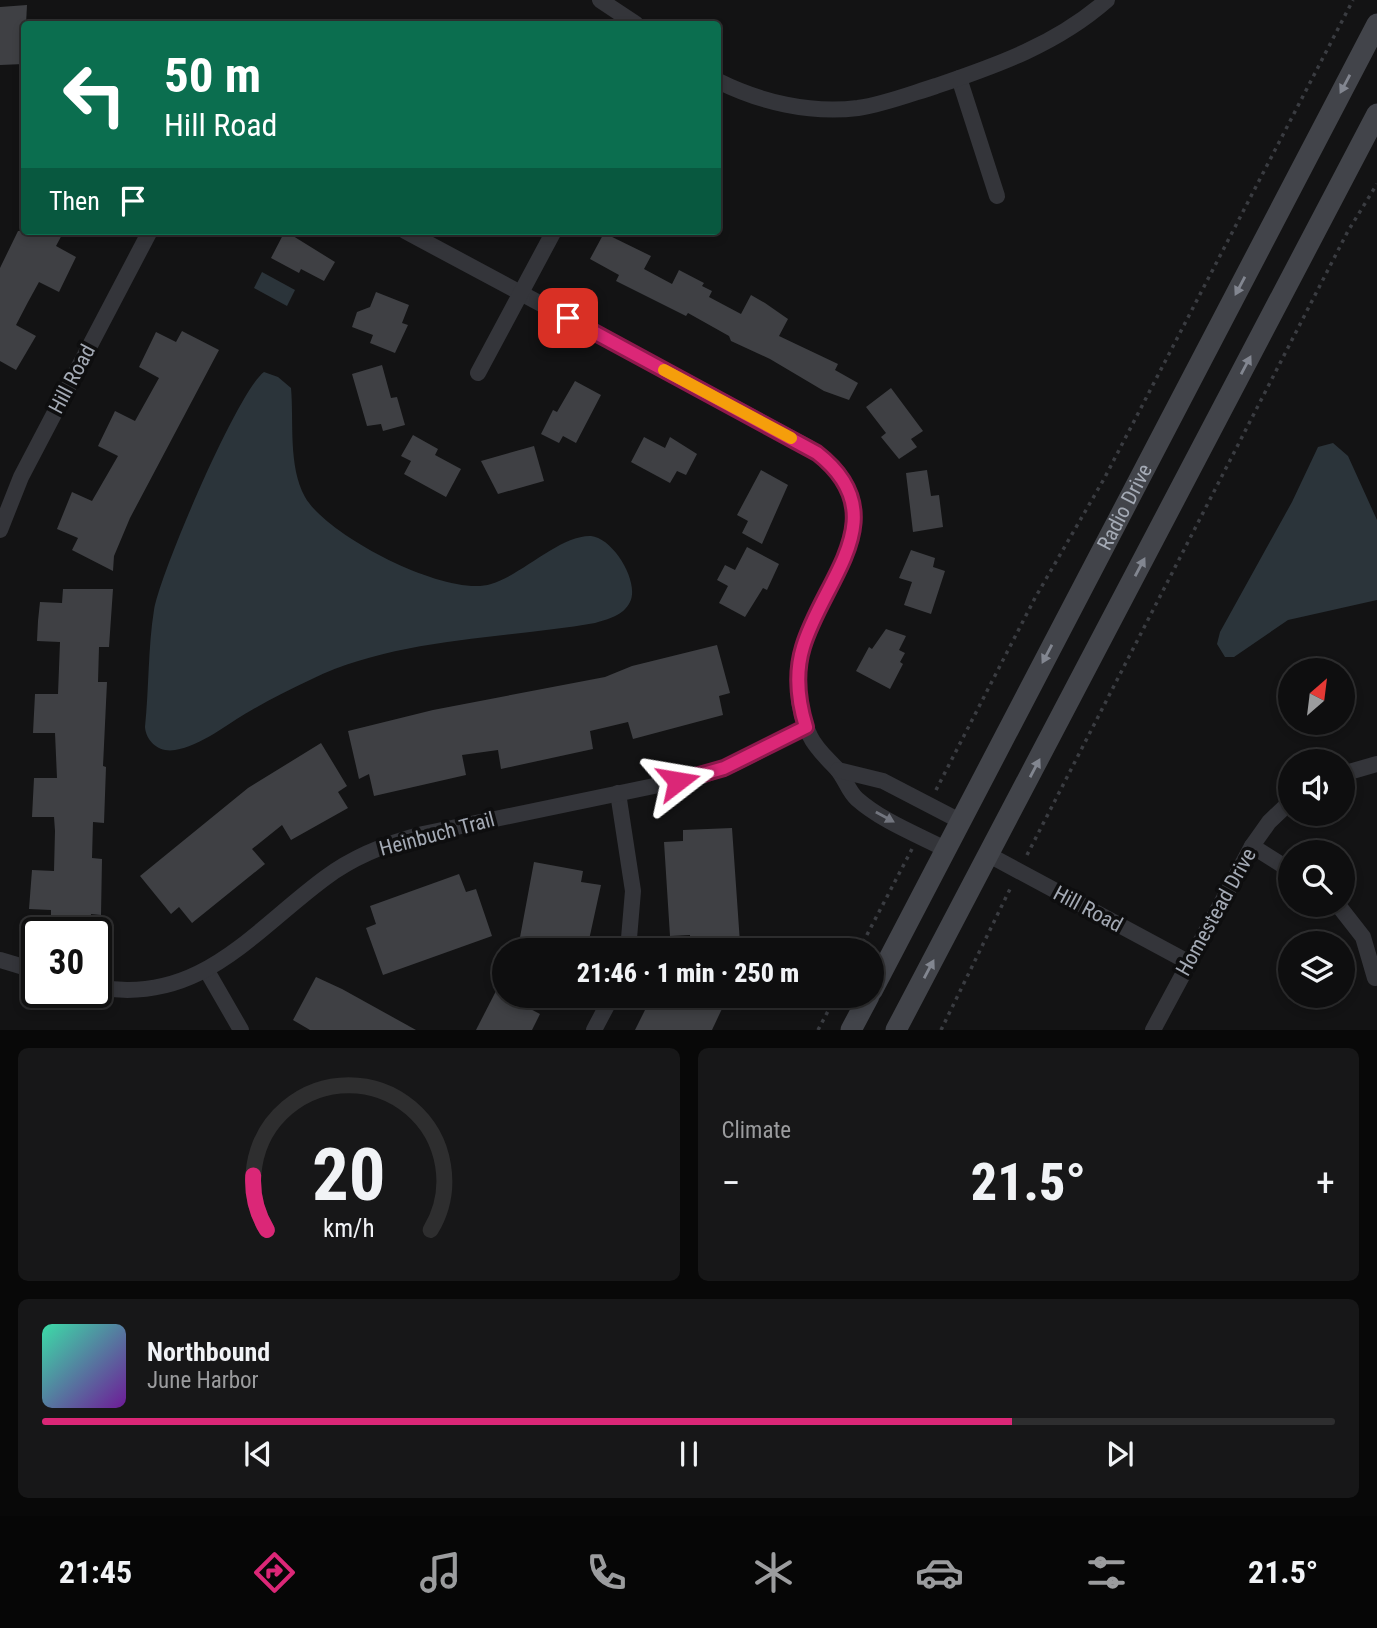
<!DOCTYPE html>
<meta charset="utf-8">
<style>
:root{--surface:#0e0e0f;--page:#171718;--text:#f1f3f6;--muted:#9b9c9e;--line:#2e2e2f;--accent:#db2777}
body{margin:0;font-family:"Roboto Condensed",sans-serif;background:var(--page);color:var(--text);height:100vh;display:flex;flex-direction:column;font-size:26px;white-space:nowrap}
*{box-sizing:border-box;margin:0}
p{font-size:23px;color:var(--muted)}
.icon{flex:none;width:38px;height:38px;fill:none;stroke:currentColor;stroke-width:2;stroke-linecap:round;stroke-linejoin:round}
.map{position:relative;height:1030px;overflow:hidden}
.panel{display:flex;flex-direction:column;gap:18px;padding:18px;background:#080808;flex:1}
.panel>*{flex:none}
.hud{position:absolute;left:21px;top:21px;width:700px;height:214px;border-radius:7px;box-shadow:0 4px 10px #0003,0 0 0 2px var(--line);background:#0b6e4f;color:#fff;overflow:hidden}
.needle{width:46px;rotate:28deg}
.controls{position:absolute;left:1278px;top:658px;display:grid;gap:14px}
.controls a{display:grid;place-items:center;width:77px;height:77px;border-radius:50%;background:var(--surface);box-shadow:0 4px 10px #0003,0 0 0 2px var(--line);font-size:35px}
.speed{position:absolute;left:21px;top:917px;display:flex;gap:14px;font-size:35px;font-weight:700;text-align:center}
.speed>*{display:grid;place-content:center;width:91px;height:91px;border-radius:50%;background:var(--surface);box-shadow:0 4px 10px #0003,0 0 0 2px var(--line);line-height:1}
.speed .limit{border:4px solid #111;border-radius:10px;background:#fff;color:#111}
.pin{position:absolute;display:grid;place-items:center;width:60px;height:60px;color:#fff;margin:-30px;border-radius:14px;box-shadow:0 4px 10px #0006}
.me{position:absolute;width:77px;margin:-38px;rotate:76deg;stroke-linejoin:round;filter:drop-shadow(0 0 5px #0008)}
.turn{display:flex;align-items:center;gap:24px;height:147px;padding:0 28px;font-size:32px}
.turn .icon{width:91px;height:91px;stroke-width:2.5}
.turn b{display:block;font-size:49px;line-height:60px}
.then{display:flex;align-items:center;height:66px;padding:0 28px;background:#0003;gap:14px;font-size:26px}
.big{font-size:52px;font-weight:800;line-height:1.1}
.panel .tile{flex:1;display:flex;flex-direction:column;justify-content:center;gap:10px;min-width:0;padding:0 24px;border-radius:10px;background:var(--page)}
.panel .dial{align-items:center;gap:0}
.dial svg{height:182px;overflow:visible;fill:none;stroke:var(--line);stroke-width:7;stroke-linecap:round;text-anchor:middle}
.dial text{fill:var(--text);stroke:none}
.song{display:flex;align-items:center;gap:21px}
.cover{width:84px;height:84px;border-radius:10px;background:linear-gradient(135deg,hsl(160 70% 55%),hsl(280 70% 35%))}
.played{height:7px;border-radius:4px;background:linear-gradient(90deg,var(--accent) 75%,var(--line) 75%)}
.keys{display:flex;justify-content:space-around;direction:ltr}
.heat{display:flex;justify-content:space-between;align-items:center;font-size:38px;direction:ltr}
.panel .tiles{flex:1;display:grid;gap:18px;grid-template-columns:1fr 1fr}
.tile:last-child{grid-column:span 2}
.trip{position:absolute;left:492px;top:938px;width:392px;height:70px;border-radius:35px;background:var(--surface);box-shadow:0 4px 10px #0003,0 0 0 2px var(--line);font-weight:800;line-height:70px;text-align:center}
.dock{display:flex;height:112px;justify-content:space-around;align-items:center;background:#060606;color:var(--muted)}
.dock .icon{width:49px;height:49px}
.dock .on{color:var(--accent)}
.dock b{font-size:32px;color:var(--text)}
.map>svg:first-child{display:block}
.water{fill:#2b343a}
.building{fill:#3f4044}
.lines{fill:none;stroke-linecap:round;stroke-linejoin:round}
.path{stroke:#3a3c41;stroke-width:3.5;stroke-dasharray:3.5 5;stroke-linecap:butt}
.street{stroke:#34353a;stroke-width:16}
.secondary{stroke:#42444a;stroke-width:21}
.oneway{fill:#828690}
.oneway2{fill:#72757e}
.route-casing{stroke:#8e194d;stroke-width:18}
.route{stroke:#db2777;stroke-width:12}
.slow{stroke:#f59e0b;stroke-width:12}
.labels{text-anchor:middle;stroke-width:7;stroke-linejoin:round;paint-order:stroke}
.street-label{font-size:21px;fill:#a4aab5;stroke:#0e0e0f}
</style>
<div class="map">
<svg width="1377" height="1030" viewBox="0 0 1377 1030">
<rect width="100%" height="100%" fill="#131314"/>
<!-- water -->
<g class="water">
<path d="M 262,272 L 295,290 L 287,306 L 254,288 Z"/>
<path d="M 264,372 L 278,377 L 291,388 C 294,422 288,466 305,497 C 327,536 447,598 491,584 C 522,575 560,535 591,536 C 613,538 640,582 630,602 C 623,616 608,619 595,623 C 503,639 396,638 312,679 C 291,689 270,699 250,711 C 227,724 201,746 175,750 C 160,753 146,742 145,727 C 149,689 148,647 154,610 C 160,573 238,391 264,372 Z"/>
<path d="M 1333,443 L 1348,456 L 1377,520 L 1377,600 L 1288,620 L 1234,657 L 1225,657 L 1217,644 L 1220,632 L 1292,502 L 1318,447 Z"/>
</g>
<!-- building -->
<g class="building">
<path d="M 27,5 L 24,64 L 0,65 L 0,7 Z"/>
<path d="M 18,231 L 64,231 L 56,246 L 76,257 L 59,292 L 39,282 L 28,302 L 16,325 L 36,336 L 16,370 L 0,361 L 0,268 Z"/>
<path d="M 285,231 L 335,262 L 324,281 L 301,269 L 299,273 L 271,258 Z"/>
<path d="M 604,233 L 651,256 L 644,269 L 672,284 L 679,270 L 704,283 L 702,286 L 712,291 L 709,297 L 741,314 L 751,295 L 765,303 L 788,319 L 779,336 L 838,364 L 835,370 L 858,383 L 849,400 L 824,391 L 770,359 L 731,341 L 729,336 L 688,313 L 686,316 L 616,281 L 619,275 L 590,259 Z"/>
<path d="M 376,292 L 409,305 L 402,323 L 408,325 L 395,353 L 370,343 L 373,335 L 352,327 L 357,312 L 370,307 Z"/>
<path d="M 182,331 L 219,350 L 130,518 L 114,556 L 113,571 L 72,550 L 78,538 L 57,529 L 72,492 L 92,501 L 118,456 L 98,446 L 115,411 L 135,421 L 159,378 L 139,367 L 156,332 L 176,342 Z"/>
<path d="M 382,365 L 391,398 L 397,397 L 405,425 L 383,431 L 381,424 L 367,426 L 352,374 Z"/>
<path d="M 575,381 L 601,395 L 576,443 L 563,436 L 559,443 L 541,434 L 553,410 L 557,412 Z"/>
<path d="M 891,388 L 923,431 L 911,439 L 917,447 L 899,459 L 881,437 L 886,433 L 866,407 Z"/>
<path d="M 413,435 L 438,449 L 435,455 L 461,469 L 446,497 L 404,474 L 411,461 L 401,456 Z"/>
<path d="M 644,437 L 665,448 L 670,437 L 697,454 L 686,475 L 677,471 L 670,483 L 631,462 Z"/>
<path d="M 534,446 L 544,481 L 498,494 L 481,461 Z"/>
<path d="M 761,470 L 788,485 L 762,544 L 742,533 L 748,521 L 737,515 Z"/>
<path d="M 927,470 L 931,496 L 939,495 L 943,527 L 913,532 L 906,473 Z"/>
<path d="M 747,547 L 779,564 L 767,590 L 763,588 L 745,617 L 719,603 L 728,586 L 717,580 L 725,565 L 735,570 Z"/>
<path d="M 911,550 L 935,558 L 933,567 L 945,571 L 931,614 L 904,605 L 912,582 L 899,578 Z"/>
<path d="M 63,589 L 113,589 L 109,647 L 99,647 L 98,682 L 107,682 L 103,766 L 106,767 L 104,823 L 93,822 L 92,858 L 102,859 L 101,915 L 91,914 L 91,925 L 51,923 L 51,910 L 29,909 L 32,870 L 54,871 L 55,831 L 54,817 L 32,817 L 34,778 L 57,778 L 55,733 L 33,733 L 35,694 L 58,694 L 60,642 L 37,641 L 38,621 L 40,602 L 62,603 Z"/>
<path d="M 886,629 L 906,636 L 899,650 L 905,653 L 900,662 L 903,664 L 890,689 L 856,671 L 869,647 L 872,649 Z"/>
<path d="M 717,645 L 730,693 L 719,696 L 723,715 L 633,739 L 628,722 L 590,731 L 593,749 L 501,769 L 498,750 L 462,755 L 466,775 L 374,796 L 369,774 L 359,779 L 348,731 L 433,710 L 605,677 L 632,666 Z"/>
<path d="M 321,743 L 347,786 L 338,792 L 348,808 L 291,840 L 282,825 L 252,849 L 265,864 L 192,923 L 179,907 L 171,914 L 140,876 L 248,788 Z"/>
<path d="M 732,828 L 740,943 L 690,946 L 690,935 L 670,936 L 664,842 L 683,841 L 683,830 Z"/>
<path d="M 534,862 L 583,871 L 581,882 L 601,885 L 587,949 L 570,946 L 569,950 L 518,948 Z"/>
<path d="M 459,874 L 466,892 L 476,889 L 492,936 L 383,975 L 366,928 L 376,924 L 370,906 Z"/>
<path d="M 316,977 L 342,989 L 416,1030 L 310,1030 L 293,1020 Z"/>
<path d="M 496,991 L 540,1014 L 532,1030 L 476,1030 Z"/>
<path d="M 652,996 L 728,996 L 712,1030 L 635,1030 Z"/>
</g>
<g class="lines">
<!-- path -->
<g class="path">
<path d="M 936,790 L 1035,598 L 1104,479 L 1353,0"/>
<path d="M 1027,855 L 1348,231 L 1377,184"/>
<path d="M 859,950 L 912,849"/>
<path d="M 818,1030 L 836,996"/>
<path d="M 941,1030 L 1011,887"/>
</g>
<!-- street -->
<g class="street">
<path d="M 600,0 L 636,24"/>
<path d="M 959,78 L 997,196"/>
<path d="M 718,81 C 760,102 810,114 858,108 C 885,104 910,94 936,86 C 998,65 1057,44 1107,0"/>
<path d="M 405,231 L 808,447 C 901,508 828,573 804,643 C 794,672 796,709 810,736 C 816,749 827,758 837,769 C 845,778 848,791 857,799 C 882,821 916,834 945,849"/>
<path d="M 478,373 L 554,231"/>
<path d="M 0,530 L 21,477 L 150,231"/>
<path d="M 838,770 L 883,781 L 960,821"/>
<path d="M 1342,774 L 1377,764"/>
<path d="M 618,793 L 633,891 L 628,950"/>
<path d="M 1252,846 L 1290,870"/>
<path d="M 989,855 L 1188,962"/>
<path d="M 1338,905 L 1363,937 L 1375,978"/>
<path d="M 0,960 L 37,971"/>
<path d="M 207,971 L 241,1030"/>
<path d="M 96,987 C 199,1006 252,932 325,878 C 354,856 388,843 423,834 L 702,776 L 736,763 L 806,727"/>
<path d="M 594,1030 L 612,996"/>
<path d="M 1153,1030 L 1252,846 L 1269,822 L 1290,802"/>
</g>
<!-- secondary -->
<g class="secondary">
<path id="s1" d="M 872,991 L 1377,24"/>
<path d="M 851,1030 L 869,996"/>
<path d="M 896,1030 L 1377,114"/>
</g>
</g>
<!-- one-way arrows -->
<defs><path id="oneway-solid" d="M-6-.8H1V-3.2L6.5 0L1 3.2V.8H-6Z" transform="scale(1.75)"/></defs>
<g class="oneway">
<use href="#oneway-solid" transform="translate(1345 84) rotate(118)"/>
<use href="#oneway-solid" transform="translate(1240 286) rotate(118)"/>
<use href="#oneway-solid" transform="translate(1246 365) rotate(-62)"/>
<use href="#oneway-solid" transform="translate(1140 567) rotate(-62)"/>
<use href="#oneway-solid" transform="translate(1047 654) rotate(118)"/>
<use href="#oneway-solid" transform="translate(1035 768) rotate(-62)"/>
<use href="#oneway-solid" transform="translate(929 969) rotate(-62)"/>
</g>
<use class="oneway2" href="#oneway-solid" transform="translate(885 817) rotate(29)"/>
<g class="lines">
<!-- route casing -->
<g class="route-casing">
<path id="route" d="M 568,318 L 817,453 C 898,516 823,579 803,647 C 795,673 798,701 806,727 L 724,768 L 678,781"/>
</g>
<!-- route -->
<use href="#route" class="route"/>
<!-- slow -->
<path class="slow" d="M 664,370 L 791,438"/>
</g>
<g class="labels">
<!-- street labels -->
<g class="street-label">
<text transform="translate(72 379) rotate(-62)" y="7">Hill Road</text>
<text dy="7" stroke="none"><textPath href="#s1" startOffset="546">Radio Drive</textPath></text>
<text transform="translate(437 834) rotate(-15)" y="7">Heinbuch Trail</text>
<text transform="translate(1088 909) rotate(28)" y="7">Hill Road</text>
<text transform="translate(1216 912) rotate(-61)" y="7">Homestead Drive</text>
</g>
</g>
</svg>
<div class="controls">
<a><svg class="needle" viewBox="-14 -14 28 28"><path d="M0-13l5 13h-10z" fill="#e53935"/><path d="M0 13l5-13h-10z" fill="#9b9c9e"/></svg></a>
<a><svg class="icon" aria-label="sound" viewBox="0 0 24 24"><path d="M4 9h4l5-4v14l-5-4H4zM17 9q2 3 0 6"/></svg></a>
<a><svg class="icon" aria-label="search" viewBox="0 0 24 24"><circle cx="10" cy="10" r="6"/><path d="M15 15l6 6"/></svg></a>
<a><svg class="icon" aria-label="layers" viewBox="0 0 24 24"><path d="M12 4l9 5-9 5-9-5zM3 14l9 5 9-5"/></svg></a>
</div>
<div class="speed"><div class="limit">30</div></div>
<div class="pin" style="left:568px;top:318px;background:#d93025"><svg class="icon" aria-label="arrive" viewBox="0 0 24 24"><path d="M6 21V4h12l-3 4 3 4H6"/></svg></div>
<svg class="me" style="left:678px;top:781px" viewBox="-20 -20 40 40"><path d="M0-17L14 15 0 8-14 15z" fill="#db2777" stroke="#fff" stroke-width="4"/></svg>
<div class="trip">21:46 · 1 min · 250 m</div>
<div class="hud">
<div class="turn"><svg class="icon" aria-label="left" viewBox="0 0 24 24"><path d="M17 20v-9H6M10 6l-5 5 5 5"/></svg><div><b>50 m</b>Hill Road</div></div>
<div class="then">Then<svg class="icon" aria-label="arrive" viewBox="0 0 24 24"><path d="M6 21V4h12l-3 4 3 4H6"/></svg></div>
</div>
</div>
<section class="panel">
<div class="tiles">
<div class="tile dial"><svg viewBox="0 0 100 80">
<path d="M14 69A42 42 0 1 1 86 69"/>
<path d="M14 69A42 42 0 0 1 8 45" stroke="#db2777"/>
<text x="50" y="56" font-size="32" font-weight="700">20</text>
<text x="50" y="72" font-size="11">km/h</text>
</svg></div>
<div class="tile"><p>Climate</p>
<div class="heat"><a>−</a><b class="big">21.5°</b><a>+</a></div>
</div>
<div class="tile">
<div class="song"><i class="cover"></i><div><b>Northbound</b><p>June Harbor</p></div></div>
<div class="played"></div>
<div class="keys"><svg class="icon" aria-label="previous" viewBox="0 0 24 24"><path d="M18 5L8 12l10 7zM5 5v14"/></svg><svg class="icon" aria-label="pause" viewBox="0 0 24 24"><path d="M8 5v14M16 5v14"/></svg><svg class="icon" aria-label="next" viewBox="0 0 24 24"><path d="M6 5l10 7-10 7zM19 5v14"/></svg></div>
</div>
</div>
</section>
<nav class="dock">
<b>21:45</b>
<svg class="icon on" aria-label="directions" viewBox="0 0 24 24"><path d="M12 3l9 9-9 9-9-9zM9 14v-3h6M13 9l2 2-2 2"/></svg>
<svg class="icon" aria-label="music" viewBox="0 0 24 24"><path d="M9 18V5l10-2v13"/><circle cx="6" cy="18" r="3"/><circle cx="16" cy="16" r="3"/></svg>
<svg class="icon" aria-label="phone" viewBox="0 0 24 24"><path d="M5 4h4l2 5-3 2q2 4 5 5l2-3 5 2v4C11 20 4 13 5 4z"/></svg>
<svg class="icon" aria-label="climate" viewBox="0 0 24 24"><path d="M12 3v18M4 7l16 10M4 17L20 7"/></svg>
<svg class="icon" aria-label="car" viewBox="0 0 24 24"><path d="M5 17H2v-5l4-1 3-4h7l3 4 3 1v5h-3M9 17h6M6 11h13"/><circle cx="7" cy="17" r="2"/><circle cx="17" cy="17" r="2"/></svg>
<svg class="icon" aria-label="filters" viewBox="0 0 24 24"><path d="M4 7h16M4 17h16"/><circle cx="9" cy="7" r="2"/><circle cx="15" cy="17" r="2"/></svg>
<b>21.5°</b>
</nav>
